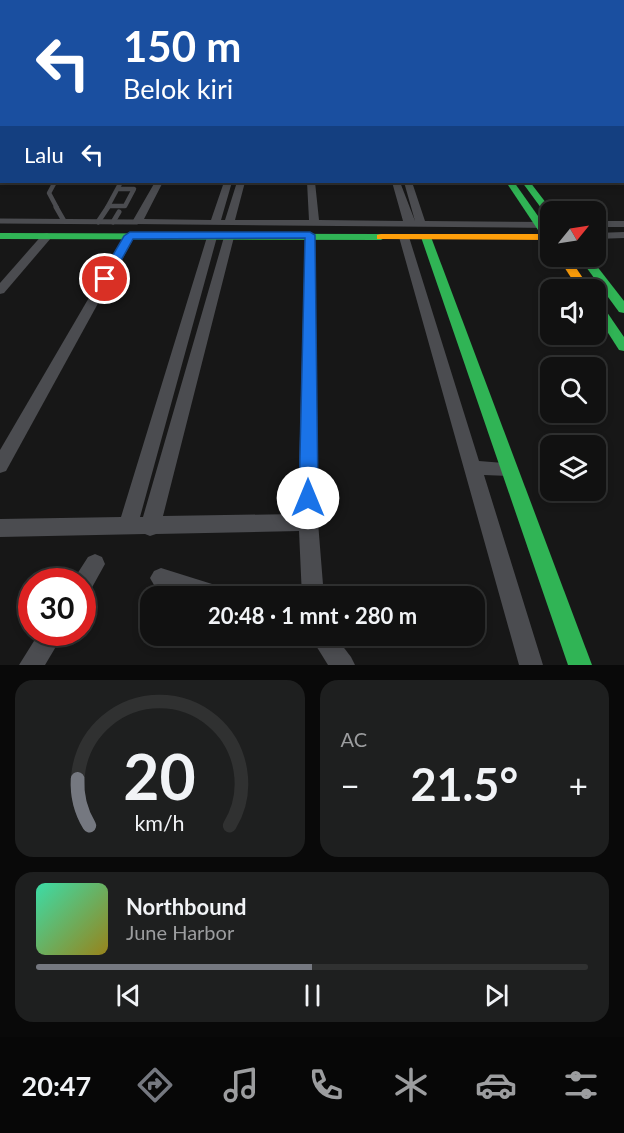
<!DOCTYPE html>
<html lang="id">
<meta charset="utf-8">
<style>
:root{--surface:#111;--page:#1e1f1f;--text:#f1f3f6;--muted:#9c9d9f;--line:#303131;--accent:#757880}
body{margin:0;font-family:Lato,sans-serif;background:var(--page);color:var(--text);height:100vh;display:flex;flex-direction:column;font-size:22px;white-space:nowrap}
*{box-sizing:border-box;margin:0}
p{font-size:20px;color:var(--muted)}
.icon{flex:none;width:33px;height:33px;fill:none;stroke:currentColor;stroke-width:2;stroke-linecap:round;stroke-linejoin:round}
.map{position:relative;height:665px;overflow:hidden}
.details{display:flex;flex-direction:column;gap:15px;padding:15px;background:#090909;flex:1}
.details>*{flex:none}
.hud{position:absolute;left:0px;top:0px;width:624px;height:183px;box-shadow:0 3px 9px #0003,0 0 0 2px var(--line);background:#1a4fa0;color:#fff;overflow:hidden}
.needle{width:39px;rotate:60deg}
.controls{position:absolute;left:540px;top:201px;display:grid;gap:12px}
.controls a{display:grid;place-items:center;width:66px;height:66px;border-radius:12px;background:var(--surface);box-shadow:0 3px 9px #0003,0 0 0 2px var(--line);font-size:30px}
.speed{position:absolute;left:18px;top:568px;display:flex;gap:12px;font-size:30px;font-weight:700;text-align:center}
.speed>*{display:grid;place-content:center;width:78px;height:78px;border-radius:50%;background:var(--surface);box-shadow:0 3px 9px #0003,0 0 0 2px var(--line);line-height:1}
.speed .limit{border:9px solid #d22;background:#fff;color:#111}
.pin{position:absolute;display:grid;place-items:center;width:51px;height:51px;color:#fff;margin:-26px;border:3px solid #fff;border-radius:50%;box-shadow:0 2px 6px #0007}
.me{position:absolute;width:66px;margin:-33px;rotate:0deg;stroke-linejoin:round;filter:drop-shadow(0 0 4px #0008)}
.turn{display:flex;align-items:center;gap:21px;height:126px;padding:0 24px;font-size:27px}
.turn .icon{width:78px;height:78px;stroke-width:2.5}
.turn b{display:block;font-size:42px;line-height:51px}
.then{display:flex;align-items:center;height:57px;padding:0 24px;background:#0003;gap:12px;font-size:22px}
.big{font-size:45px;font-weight:700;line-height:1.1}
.details .widget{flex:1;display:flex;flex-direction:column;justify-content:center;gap:9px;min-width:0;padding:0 21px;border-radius:18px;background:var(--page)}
.details .dial{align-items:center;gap:0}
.dial svg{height:156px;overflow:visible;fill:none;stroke:var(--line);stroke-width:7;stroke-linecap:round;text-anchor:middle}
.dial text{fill:var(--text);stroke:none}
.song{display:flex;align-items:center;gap:18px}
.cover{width:72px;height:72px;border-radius:9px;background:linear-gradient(135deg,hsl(160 70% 55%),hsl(50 70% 35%))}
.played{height:6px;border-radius:3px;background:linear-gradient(90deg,var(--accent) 50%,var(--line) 50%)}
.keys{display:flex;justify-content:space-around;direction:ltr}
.heat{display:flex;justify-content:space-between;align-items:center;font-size:33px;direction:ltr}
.details .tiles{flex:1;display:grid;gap:15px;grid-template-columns:1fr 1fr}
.widget:last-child{grid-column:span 2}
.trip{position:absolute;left:140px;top:586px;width:345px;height:60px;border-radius:18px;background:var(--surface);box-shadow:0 3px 9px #0003,0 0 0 2px var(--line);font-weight:700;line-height:60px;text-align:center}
.tab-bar{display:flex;height:96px;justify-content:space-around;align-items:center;background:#070707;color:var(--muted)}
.tab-bar .icon{width:42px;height:42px}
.tab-bar .selected{color:var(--accent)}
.tab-bar b{font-size:27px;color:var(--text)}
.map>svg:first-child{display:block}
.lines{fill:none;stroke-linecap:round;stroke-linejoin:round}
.lane-far1{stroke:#4b4c50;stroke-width:4.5}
.lane{stroke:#4b4c50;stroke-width:5}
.street{fill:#4b4c50;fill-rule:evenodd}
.fast{fill:#30b455;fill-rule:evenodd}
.slow{fill:#ff9f0a;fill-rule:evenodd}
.route{fill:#1a73e8;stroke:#114b97;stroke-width:1.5}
</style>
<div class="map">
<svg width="624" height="665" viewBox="0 0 624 665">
<rect width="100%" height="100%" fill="#171717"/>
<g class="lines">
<!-- lane-far1 -->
<g class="lane-far1">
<path d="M 55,182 L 49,193 L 57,208"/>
<path d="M 109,206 L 125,206 L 134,189 L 119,189"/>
<path d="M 107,208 L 121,182"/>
</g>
<!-- lane -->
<g class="lane">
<path d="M 56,207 L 64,221"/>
<path d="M 0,221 L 137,222"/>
<path d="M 98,222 L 108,207"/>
<path d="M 113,222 L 119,212"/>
</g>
<!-- street -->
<g class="street">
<rect x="622" y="114" width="2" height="4"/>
<path d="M 0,120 L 2,120 L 0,125 Z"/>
<rect x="622" y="142" width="2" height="4"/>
<rect x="0" y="166" width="2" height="6"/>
<path d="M 622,170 L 624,170 L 624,177 L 622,176 Z"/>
<path d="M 155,182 L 163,182 L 144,219 L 211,220 L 224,182 L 232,182 L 221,220 L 225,220 L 237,182 L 245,182 L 235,220 L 309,220 L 307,182 L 315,182 L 319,220 L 403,221 L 392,182 L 400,182 L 415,221 L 404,182 L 412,182 L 425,221 L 550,222 L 550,228 L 133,224 L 132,222 Z"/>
<rect x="596" y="221" width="28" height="6"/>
<path d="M 310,232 L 315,235 L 318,522 L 324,597 L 302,597 L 299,531 L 156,534 L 150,536 L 145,534 L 0,537 L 0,519 L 121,517 L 207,237 L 212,234 L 217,237 L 140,517 L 143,517 L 224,237 L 229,234 L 234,237 L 163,516 L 298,514 L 305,235 Z"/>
<path d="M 624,232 L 624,238 L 596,239 L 596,233 Z"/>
<path d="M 47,233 L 52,236 L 51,238 L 4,293 L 0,294 L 0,283 L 43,234 Z"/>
<path d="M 130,233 L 135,236 L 6,471 L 0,473 L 0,450 L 125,236 Z"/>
<path d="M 404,234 L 409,237 L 479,461 L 515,464 L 518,469 L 515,474 L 509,476 L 484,475 L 543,665 L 519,665 L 399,237 Z"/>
<path d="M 95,554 L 102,557 L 105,564 L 90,591 L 82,594 L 82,582 L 72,582 L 88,557 Z"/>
<path d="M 161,568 L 228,589 L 231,597 L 188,597 L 154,585 L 150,578 L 154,571 Z"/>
<path d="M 39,633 L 64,633 L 45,665 L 19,665 Z"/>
<path d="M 310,636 L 335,636 L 351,657 L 355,665 L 328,665 Z"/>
</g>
<!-- fast -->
<g class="fast">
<path d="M 506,182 L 514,182 L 550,233 L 550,243 L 546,242 Z"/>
<path d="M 522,182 L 530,182 L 553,212 L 550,212 L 550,217 L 547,216 Z"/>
<path d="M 0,233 L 381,234 L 386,237 L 381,240 L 0,239 Z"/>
<path d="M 426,234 L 431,237 L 592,665 L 568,665 L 421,237 Z"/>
<path d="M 578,256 L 589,256 L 624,301 L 624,313 L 619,312 Z"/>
<path d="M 596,301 L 600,302 L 624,337 L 624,351 L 619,350 L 596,314 Z"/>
</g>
<!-- slow -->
<g class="slow">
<path d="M 381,234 L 550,234 L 550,240 L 377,239 L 377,235 Z"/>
<path d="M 557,256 L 568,256 L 591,290 L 579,290 Z"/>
</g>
</g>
<!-- sky -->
<linearGradient id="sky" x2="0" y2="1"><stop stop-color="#0d0d0d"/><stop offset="0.51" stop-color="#363c47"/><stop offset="1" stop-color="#363c47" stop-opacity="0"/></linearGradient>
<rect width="624" height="188" fill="url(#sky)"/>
<!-- route -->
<path class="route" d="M 130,232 L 310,232 L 315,235 L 318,498 L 315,504 L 308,506 L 301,504 L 299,498 L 305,238 L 133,239 L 109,282 L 101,282 L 99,279 L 124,236 Z"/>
</svg>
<div class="controls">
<a><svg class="needle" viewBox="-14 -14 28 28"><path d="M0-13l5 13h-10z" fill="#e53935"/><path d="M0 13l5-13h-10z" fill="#9c9d9f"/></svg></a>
<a><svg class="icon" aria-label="sound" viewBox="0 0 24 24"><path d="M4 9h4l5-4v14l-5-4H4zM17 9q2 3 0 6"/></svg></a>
<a><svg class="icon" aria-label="search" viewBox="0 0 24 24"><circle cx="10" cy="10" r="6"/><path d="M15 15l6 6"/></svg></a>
<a><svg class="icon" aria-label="layers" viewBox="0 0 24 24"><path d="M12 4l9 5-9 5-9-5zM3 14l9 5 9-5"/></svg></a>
</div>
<div class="speed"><div class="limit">30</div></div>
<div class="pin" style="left:105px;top:279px;background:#d93025"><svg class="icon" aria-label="arrive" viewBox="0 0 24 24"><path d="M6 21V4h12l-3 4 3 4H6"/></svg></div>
<svg class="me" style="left:308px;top:498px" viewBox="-20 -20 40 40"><circle r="19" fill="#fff"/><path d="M0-13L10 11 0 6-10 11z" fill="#1a73e8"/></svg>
<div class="trip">20:48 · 1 mnt · 280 m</div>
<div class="hud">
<div class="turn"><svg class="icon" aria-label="left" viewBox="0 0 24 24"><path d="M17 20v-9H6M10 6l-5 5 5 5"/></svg><div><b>150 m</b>Belok kiri</div></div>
<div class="then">Lalu<svg class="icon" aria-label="left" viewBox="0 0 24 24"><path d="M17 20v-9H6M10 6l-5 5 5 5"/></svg></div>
</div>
</div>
<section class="details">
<div class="tiles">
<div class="widget dial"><svg viewBox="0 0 100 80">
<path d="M14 69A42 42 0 1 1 86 69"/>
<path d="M14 69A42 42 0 0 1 8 45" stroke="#757880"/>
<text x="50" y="56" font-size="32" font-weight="700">20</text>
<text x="50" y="72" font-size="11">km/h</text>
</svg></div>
<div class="widget"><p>AC</p>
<div class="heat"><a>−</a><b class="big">21.5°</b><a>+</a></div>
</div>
<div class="widget">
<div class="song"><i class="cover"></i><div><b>Northbound</b><p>June Harbor</p></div></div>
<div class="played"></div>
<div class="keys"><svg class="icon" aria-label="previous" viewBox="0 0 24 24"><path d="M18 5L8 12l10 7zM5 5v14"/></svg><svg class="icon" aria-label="pause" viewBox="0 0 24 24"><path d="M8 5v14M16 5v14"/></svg><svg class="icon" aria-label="next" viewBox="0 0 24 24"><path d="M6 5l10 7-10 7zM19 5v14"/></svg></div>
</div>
</div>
</section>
<nav class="tab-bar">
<b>20:47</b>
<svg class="icon selected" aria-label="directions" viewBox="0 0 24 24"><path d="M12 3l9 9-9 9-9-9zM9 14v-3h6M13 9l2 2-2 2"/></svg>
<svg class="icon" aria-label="music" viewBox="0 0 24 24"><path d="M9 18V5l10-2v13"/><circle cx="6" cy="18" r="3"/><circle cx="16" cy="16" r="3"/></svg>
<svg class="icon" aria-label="phone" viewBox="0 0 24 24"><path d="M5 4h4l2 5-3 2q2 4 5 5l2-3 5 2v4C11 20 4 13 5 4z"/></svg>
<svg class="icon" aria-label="climate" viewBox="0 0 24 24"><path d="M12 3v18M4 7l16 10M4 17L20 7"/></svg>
<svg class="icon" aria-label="car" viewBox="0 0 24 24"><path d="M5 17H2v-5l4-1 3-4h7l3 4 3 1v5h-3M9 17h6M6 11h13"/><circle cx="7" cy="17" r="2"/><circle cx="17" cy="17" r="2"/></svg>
<svg class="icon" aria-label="filters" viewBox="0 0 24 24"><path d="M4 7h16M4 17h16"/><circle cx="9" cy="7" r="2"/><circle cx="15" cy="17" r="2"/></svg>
</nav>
